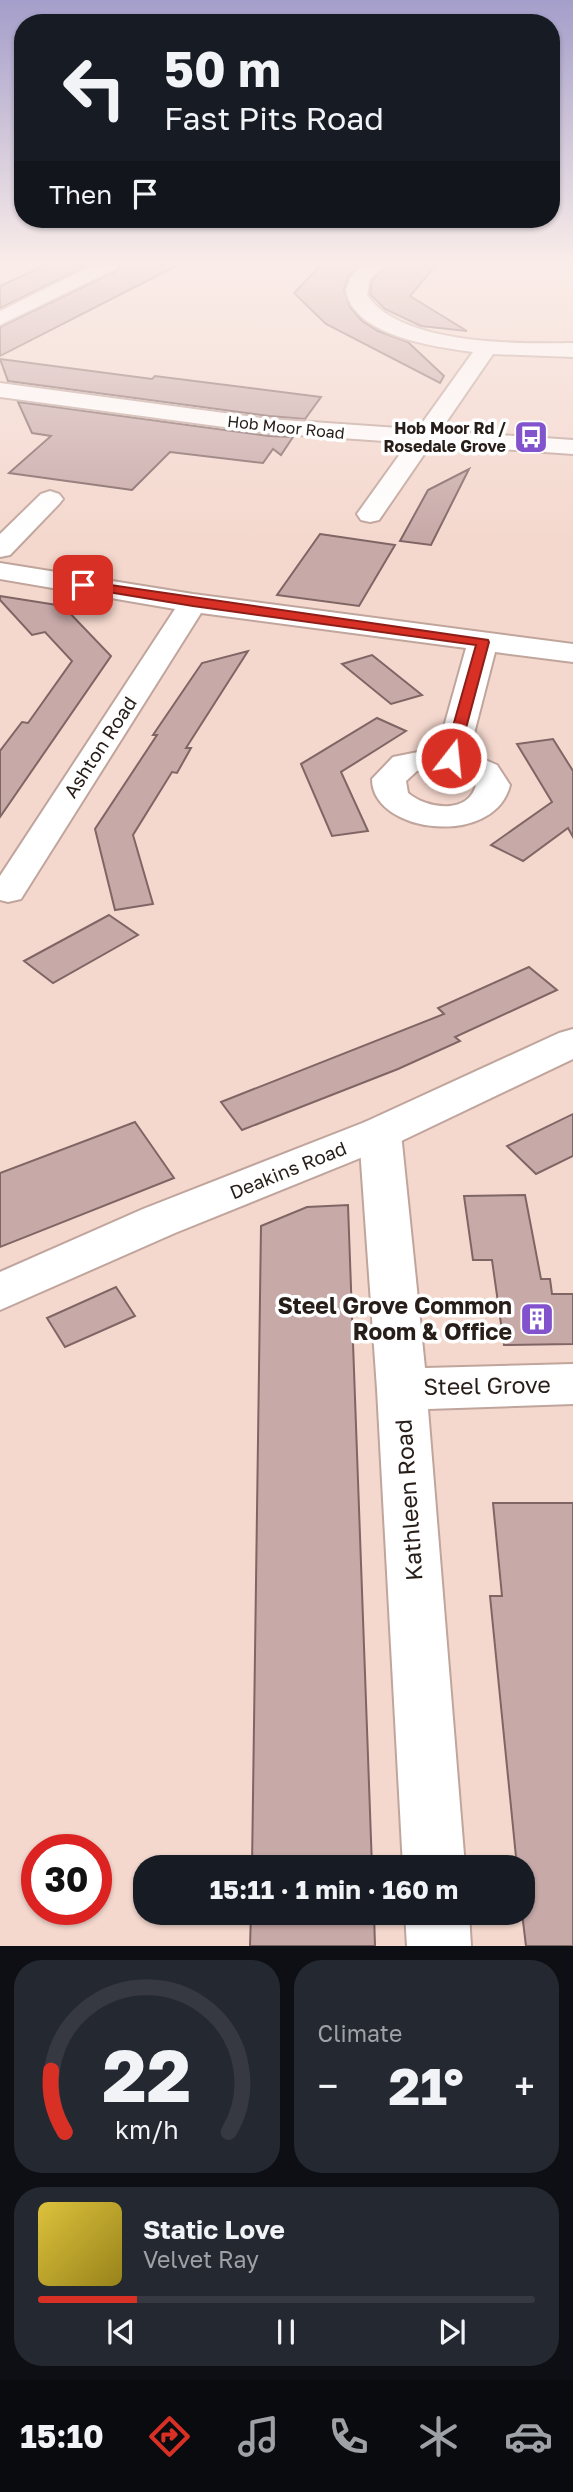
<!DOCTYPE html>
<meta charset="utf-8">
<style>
:root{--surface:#171b24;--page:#242831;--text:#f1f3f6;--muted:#9ea1a6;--line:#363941;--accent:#d93025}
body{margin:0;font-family:"Golos Text",sans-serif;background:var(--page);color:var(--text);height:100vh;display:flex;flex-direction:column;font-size:26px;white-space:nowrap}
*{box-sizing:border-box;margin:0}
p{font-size:23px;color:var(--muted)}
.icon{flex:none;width:38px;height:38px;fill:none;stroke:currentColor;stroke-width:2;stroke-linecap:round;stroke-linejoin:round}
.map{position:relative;height:1946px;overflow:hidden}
.sheet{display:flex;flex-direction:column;gap:14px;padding:14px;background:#0d0f14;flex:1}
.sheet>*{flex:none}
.banner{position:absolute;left:14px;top:14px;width:546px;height:214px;border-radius:28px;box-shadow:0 2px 5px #0004;background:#171b24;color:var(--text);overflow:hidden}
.speed{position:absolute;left:21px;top:1834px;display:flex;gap:14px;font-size:35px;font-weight:700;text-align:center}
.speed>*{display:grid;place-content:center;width:91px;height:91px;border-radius:50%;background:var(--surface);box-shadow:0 2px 5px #0004;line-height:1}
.speed .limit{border:10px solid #d22;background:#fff;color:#111}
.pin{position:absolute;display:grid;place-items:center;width:60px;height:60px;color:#fff;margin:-30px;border-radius:14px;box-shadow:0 4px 10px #0006}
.me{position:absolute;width:77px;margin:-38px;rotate:16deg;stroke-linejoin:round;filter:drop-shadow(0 0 5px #0008)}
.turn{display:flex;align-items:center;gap:24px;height:147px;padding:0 35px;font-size:32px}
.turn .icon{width:91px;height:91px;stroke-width:2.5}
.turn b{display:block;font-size:49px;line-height:60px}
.then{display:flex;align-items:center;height:66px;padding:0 35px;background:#0003;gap:14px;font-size:26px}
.big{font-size:52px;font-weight:700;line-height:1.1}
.sheet .card{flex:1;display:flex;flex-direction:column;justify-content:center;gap:10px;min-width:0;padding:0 24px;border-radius:28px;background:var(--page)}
.sheet .dial{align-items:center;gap:0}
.dial svg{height:182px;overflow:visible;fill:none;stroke:var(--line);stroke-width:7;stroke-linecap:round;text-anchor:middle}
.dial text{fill:var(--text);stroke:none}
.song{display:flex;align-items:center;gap:21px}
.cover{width:84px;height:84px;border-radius:10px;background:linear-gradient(135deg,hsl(50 70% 55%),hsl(50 70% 35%))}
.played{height:7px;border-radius:4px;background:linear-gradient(90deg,var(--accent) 20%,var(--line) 20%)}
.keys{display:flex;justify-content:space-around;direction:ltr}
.heat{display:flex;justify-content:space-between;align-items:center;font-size:38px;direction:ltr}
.sheet .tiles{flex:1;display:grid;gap:14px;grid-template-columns:1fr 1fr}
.card:last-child{grid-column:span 2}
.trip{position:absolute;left:133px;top:1855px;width:402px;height:70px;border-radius:28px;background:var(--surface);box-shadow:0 2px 5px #0004;font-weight:700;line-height:70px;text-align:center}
.tabs{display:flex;height:112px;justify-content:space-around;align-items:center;background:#090b0e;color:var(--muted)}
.tabs .icon{width:49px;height:49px}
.tabs .selected{color:var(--accent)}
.tabs b{font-size:32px;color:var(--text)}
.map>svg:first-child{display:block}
.building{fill:#c7a9a8;stroke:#7f6564;stroke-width:2}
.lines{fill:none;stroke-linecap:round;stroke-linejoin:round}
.street-casing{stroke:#c0a59c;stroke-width:4}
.secondary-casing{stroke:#c0a59c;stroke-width:4}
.street{fill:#fff;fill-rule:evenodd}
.secondary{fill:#fff;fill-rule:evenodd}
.route{fill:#d93025;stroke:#8d1f18;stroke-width:2}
.labels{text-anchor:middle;stroke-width:7;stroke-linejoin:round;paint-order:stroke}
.far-street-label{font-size:16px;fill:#271d19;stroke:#fff}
.far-poi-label{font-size:16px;font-weight:bold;fill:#271d19;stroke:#fff;text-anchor:end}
.street-label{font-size:19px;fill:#271d19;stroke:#fff}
.near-poi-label{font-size:23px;font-weight:bold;fill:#271d19;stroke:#fff;text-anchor:end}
.near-street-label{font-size:23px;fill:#271d19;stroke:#fff}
</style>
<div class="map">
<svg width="573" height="1946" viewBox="0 0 573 1946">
<rect width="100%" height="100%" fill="#f4d8ce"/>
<!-- building -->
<g class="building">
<path d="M 46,265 L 88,265 L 0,308 L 0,286 Z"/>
<path d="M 121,265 L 178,265 L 0,356 L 0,327 L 116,271 Z"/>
<path d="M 321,265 L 359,265 L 349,276 L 344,289 L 350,307 L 362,321 L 378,331 L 408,342 L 444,376 L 440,383 L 326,324 L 294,293 Z"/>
<path d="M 387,265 L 436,265 L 410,296 L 467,331 L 421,326 L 385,309 L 370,294 L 372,280 Z"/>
<path d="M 0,359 L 152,379 L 155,376 L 321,397 L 305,419 L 269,416 L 8,381 Z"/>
<path d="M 18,402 L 269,436 L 293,437 L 281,455 L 273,449 L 263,463 L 170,452 L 132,490 L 9,473 L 51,436 L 32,433 Z"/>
<path d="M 469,469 L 431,545 L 400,541 L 428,490 Z"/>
<path d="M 320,534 L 395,545 L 359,606 L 277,595 Z"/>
<path d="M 0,596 L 63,606 L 111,656 L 0,817 L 0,751 L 22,722 L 28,723 L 72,661 L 45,632 L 32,635 L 0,600 Z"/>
<path d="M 248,651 L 186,748 L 191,748 L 177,773 L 172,772 L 133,835 L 153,904 L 115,910 L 95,829 L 157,735 L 153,735 L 202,663 Z"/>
<path d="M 372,655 L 422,695 L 391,704 L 342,664 Z"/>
<path d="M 377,718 L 406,731 L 341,772 L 368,831 L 332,836 L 301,764 Z"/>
<path d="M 553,739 L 573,771 L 573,837 L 568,828 L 523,861 L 491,845 L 552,802 L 517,744 Z"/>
<path d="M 109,915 L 138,935 L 53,983 L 24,961 Z"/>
<path d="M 529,967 L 557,990 L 455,1037 L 460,1041 L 398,1069 L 242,1130 L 221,1102 L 444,1014 L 438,1008 Z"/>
<path d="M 573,1114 L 573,1156 L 536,1174 L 507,1146 Z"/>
<path d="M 135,1122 L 174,1178 L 0,1247 L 0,1173 Z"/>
<path d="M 525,1195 L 541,1279 L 550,1279 L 552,1294 L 573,1294 L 573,1344 L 504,1345 L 492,1260 L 473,1260 L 464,1196 Z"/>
<path d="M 348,1205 L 372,1867 L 252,1867 L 261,1226 L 307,1207 Z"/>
<path d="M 116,1287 L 135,1316 L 65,1347 L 47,1318 Z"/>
<path d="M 493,1503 L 573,1503 L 573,1946 L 526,1946 L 522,1913 L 523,1867 L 517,1867 L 490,1596 L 502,1596 Z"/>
<path d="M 251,1913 L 374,1913 L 375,1946 L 250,1946 Z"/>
</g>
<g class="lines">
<!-- street casing -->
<g class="street-casing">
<g id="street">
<path d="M 93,265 L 118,265 L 115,269 L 0,325 L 0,311 Z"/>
<path d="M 362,265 L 385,265 L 370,279 L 367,295 C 401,345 517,344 573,343 L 573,357 L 493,354 L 379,520 L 370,522 L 361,520 L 357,514 L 473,352 C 436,347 353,336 346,290 L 351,277 Z"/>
<path d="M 50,491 L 59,494 L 63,499 L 59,504 L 10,555 L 0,557 L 0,534 L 41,494 Z"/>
<path d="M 0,563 L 193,594 L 573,644 L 573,662 L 495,652 L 469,753 L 497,765 L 510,785 C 495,848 372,834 372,779 L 393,757 L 438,748 L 466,648 L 201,613 L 26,891 L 21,899 L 8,902 L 0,900 L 0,876 L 175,609 L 0,579 ZM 434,767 C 449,769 468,770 476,785 C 468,815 427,809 408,793 L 406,781 L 417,771 Z"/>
<path d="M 380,1118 L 395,1122 L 401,1133 L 425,1368 L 573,1364 L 573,1404 L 428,1409 L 465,1867 L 403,1867 L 377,1389 L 359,1133 L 365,1122 Z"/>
<path d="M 405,1913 L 469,1913 L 471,1946 L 407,1946 Z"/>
</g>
</g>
<!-- secondary casing -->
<g class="secondary-casing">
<g id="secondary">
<path d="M 0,383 L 269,419 L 573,440 L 573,454 L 269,433 L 0,397 Z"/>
<path d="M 573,1029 L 573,1059 L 395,1144 L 175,1233 L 0,1310 L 0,1272 L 143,1209 L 365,1122 L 559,1033 Z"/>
</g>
</g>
<!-- street -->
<use href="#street" class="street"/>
<!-- secondary -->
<use href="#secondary" class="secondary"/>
</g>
<!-- sky -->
<linearGradient id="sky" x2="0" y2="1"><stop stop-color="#a49eca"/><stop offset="0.49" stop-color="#faede9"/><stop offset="1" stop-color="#faede9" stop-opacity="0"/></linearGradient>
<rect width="573" height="537" fill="url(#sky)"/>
<!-- route -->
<path class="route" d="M 83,581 L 488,640 L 489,642 L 458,758 L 451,762 L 444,758 L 476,645 L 193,606 L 78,587 L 77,585 Z"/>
<!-- icons -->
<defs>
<g id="bus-square" transform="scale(1.75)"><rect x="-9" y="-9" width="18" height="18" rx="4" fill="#8253cc" stroke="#fff"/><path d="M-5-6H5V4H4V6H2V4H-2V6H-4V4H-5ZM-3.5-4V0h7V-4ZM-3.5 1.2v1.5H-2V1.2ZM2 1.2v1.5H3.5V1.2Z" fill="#fff"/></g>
<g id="building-square" transform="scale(1.75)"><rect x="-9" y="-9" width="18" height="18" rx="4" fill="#8253cc" stroke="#fff"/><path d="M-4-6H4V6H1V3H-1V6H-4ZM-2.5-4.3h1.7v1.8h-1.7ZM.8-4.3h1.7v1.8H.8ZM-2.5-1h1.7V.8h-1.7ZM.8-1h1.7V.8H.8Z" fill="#fff"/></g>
</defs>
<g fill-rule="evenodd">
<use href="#bus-square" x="531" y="437"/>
<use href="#building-square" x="537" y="1319"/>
</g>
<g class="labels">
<!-- far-street labels -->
<g class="far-street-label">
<text transform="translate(286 427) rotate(6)" y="6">Hob Moor Road</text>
</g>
<!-- far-poi labels -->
<g class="far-poi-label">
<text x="506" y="434">Hob Moor Rd /<tspan x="506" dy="18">Rosedale Grove</tspan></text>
</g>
<!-- street labels -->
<g class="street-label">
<text transform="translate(100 747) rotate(-57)" y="7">Ashton Road</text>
<text transform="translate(288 1170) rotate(-22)" y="7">Deakins Road</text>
</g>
<!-- near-poi labels -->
<g class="near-poi-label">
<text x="512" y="1314">Steel Grove Common<tspan x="512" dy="26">Room &amp; Office</tspan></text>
</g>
<!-- near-street labels -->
<g class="near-street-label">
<text transform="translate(487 1386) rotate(-1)" y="8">Steel Grove</text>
<text transform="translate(409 1500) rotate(-94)" y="8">Kathleen Road</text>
</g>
</g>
</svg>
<div class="speed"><div class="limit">30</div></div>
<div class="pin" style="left:83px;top:585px;background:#d93025"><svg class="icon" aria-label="arrive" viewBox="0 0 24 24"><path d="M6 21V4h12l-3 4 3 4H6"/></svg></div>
<svg class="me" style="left:451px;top:758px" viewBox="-20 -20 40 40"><circle r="17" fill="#d93025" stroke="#fff" stroke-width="3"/><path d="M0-11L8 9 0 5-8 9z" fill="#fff"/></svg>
<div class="trip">15:11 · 1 min · 160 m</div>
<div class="banner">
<div class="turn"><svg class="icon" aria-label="left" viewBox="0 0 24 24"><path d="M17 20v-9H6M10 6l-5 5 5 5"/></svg><div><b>50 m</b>Fast Pits Road</div></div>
<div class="then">Then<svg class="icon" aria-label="arrive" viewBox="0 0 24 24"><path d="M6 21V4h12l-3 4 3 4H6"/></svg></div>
</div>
</div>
<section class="sheet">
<div class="tiles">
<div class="card dial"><svg viewBox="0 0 100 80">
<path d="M14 69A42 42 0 1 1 86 69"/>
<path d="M14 69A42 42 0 0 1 8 42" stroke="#d93025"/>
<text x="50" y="56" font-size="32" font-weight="700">22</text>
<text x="50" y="72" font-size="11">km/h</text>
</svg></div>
<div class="card"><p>Climate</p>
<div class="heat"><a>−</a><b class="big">21°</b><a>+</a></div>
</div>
<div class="card">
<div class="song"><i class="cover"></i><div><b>Static Love</b><p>Velvet Ray</p></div></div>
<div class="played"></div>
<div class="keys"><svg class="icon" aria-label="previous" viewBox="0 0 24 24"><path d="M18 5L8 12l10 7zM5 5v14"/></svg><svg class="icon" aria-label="pause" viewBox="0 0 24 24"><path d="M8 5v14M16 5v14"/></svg><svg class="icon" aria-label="next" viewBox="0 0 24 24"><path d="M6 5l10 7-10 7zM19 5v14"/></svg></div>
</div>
</div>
</section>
<nav class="tabs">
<b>15:10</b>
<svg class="icon selected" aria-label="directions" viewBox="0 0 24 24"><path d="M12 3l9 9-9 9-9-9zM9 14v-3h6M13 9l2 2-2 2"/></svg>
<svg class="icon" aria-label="music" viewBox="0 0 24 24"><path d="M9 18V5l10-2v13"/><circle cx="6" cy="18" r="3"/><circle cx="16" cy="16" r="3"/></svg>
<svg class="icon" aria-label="phone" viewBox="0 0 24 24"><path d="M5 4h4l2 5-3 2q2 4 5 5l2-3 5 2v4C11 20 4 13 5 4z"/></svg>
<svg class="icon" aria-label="climate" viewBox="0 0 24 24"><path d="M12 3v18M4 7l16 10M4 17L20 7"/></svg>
<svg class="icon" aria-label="car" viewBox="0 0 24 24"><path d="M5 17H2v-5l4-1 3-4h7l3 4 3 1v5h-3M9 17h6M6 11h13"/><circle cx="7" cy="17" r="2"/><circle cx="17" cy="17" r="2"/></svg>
</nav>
